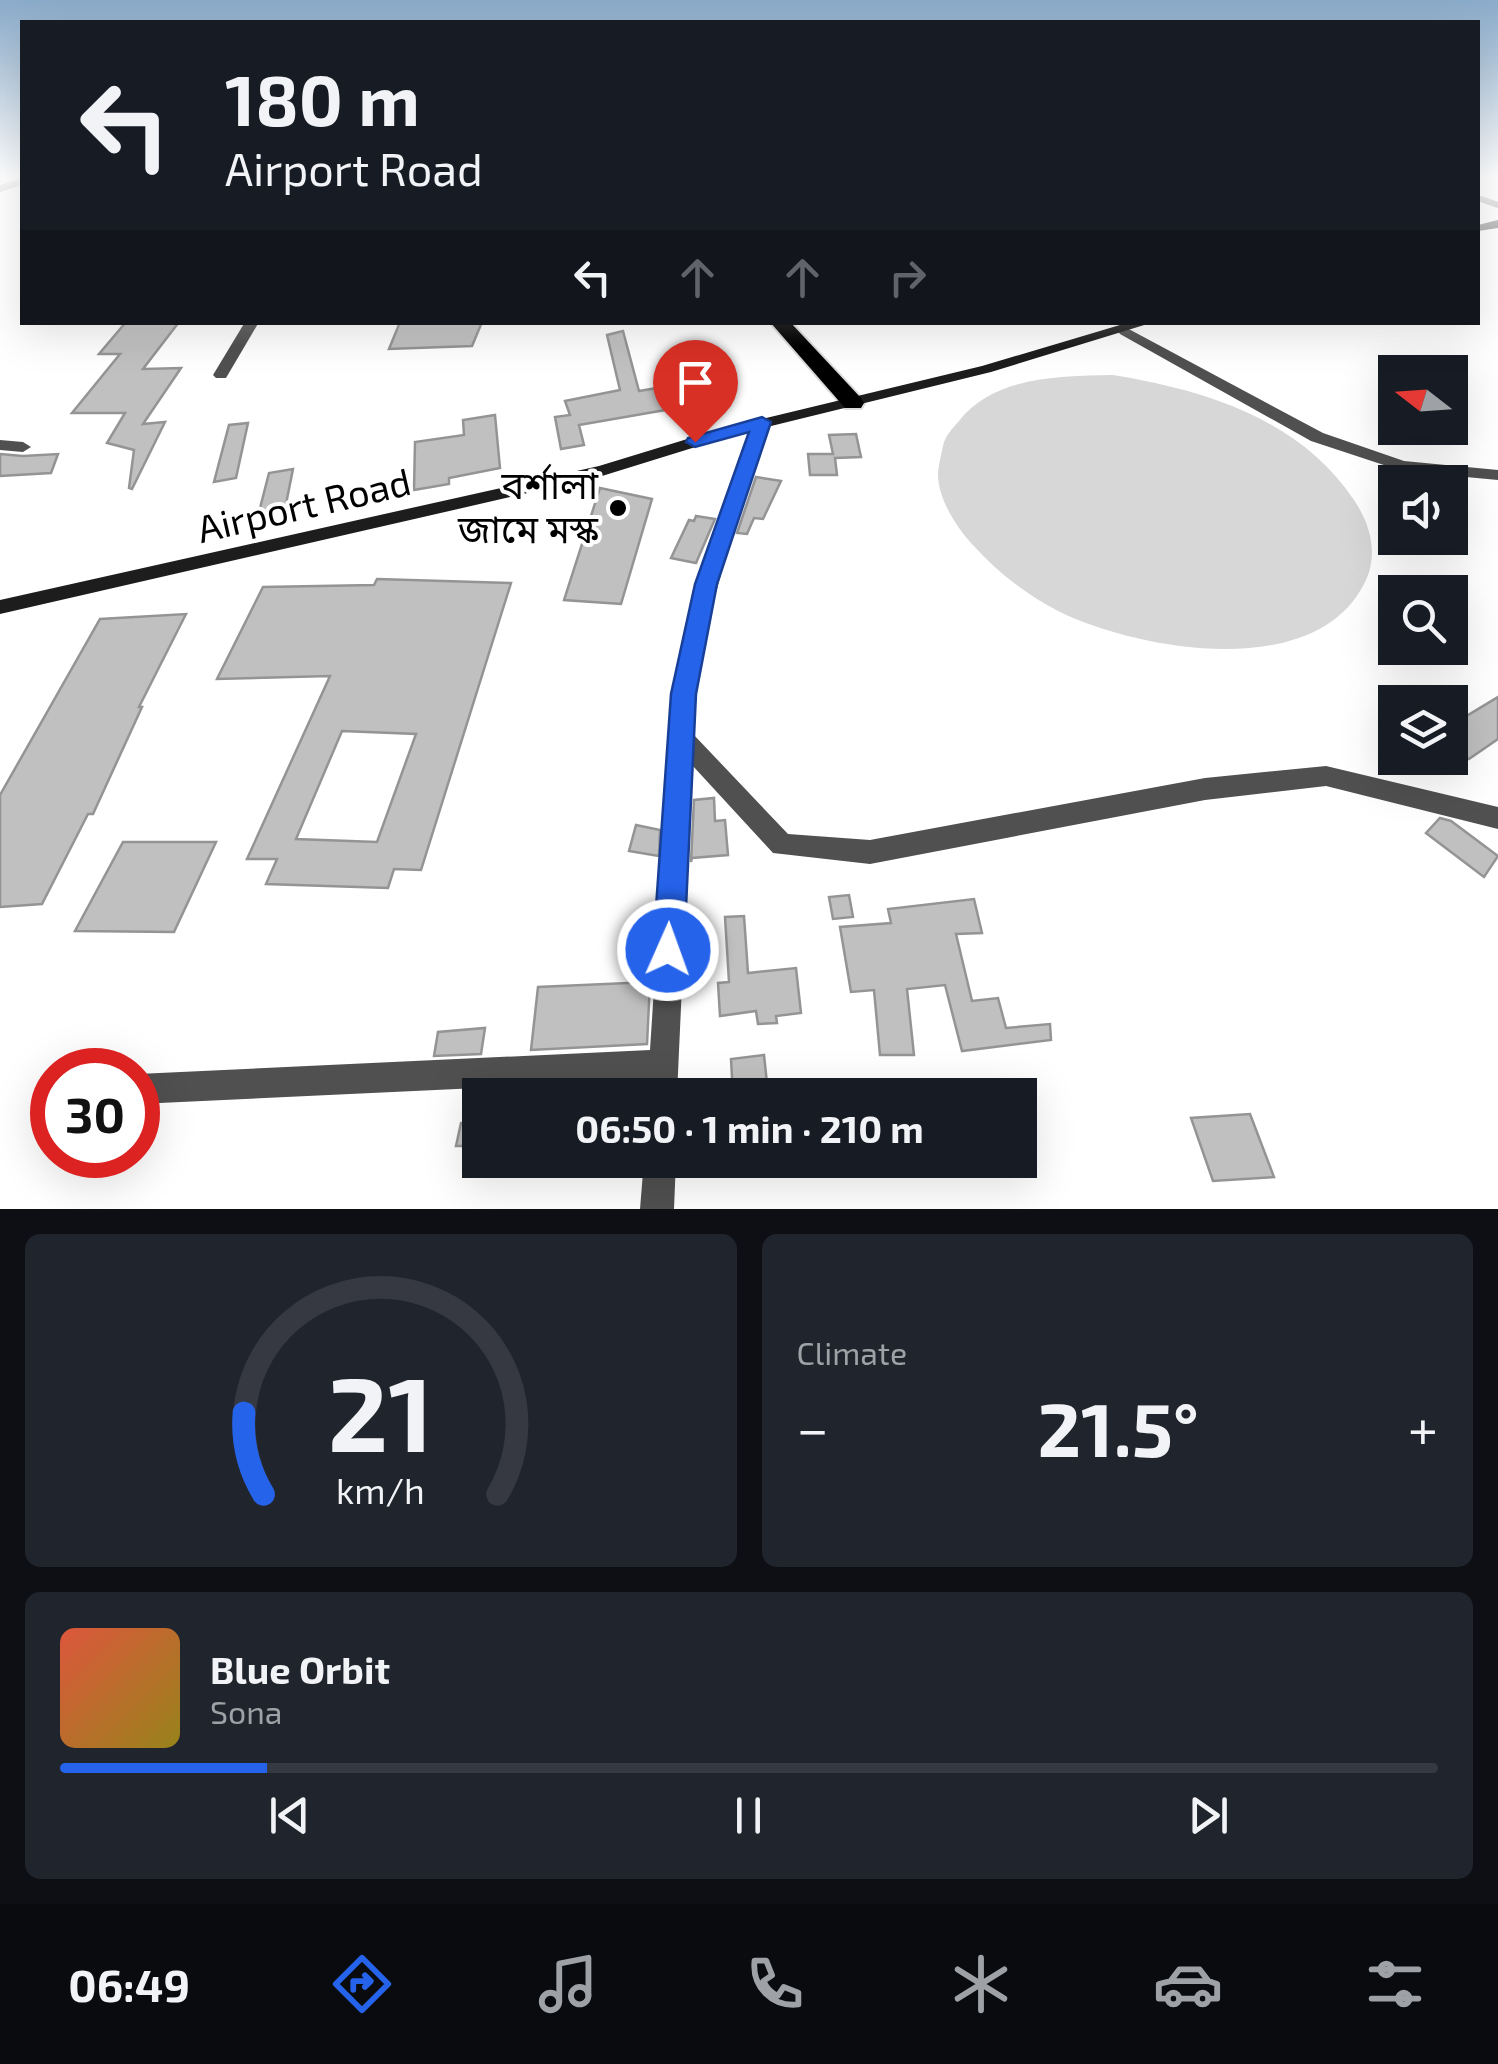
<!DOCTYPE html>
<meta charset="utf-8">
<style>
:root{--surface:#171b24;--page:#20242c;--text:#f1f3f6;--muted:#9ea1a6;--line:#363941;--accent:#2563eb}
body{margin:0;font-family:"Exo 2","Noto Sans Bengali",sans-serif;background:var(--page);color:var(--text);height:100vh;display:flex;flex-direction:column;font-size:38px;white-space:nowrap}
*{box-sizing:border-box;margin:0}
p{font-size:32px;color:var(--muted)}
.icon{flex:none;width:55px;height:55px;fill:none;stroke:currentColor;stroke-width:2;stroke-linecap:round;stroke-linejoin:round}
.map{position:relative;height:1209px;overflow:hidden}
.panel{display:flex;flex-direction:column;gap:25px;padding:25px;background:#0d0f14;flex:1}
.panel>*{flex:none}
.banner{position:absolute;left:20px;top:20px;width:1460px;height:305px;border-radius:0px;box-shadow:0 10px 40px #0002;background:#171b24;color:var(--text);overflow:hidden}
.needle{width:65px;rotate:287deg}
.controls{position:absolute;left:1378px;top:355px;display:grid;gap:20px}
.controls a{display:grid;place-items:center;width:90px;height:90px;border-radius:0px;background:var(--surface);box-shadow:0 10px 40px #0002;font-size:50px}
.speed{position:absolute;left:30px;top:1048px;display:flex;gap:20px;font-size:50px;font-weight:700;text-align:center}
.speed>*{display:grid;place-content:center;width:130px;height:130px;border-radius:50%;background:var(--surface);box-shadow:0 10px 40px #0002;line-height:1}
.speed .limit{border:15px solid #d22;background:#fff;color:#111}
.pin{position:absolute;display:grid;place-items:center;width:85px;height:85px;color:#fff;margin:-102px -42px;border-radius:50% 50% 50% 0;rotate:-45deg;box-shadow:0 0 10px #0007}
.pin .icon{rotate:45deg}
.me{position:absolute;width:110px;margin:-55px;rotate:2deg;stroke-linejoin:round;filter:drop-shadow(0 0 8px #0008)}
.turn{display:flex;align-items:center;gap:35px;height:210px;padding:0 40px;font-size:45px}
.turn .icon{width:130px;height:130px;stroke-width:2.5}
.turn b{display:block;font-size:70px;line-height:85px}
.lanes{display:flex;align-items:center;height:95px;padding:0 40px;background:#0003;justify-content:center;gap:50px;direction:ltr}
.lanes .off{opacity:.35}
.big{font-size:75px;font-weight:700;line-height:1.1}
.panel .tile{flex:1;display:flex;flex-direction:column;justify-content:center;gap:15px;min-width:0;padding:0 35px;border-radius:15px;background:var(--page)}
.panel .dial{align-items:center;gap:0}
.dial svg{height:260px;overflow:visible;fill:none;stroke:var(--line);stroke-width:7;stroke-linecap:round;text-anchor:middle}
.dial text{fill:var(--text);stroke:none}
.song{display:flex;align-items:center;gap:30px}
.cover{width:120px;height:120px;border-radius:15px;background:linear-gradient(135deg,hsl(10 70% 55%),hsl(50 70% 35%))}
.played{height:10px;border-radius:5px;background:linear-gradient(90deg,var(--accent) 15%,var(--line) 15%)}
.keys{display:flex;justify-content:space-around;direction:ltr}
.heat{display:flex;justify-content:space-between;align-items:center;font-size:55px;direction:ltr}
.panel .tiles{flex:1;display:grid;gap:25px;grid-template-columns:1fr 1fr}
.tile:last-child{grid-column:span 2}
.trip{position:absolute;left:462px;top:1078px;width:575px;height:100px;border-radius:0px;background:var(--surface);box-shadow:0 10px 40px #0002;font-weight:700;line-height:100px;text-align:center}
.tab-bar{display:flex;height:160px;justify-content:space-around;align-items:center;background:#090b0e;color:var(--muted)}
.tab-bar .icon{width:70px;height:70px}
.tab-bar .active{color:var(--accent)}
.tab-bar b{font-size:45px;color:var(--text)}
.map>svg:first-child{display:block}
.green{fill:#d7d7d7}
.building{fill:#c0c0c0;stroke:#949494;stroke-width:2.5;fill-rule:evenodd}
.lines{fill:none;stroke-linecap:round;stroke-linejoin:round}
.trunk-casing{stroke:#dbdbdb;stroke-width:4}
.service{stroke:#505050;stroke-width:6}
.minor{fill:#505050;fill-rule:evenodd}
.secondary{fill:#1d1d1d;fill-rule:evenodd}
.trunk{fill:#000;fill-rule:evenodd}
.route{fill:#2563eb;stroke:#184099;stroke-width:2.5}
.poi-dot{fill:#000;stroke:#fff;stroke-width:4}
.labels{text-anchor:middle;stroke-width:8;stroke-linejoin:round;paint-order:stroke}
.poi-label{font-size:38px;fill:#000;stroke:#fff;text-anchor:end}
.street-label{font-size:38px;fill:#000;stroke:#fff}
</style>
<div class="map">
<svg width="1498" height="1209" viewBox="0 0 1498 1209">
<rect width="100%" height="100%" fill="#fff"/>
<!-- green -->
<path class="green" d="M 1113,375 C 1205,390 1300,419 1354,500 C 1371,525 1379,556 1364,584 C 1315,681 1141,651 1060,612 C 1026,595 996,571 971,543 C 956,526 939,500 938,476 C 938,467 941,456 943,446 C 945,436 952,429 959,421 C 994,376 1061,376 1113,375 Z"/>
<!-- building -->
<g class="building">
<path d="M 126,322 L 179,322 L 143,369 L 181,368 L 143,424 L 165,422 L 132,489 L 129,488 L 134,450 L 107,443 L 125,413 L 72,413 L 120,354 L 99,354 Z"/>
<path d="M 400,322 L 482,322 L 472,346 L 389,349 Z"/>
<path d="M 623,331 L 639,391 L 669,386 L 677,408 L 579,425 L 584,445 L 561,449 L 555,417 L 570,415 L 565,401 L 620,390 L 607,335 Z"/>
<path d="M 495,415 L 500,468 L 449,478 L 449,484 L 414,490 L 415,442 L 464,435 L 463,420 Z"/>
<path d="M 248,423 L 236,478 L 214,482 L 229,425 Z"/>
<path d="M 856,434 L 861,457 L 835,458 L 837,475 L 810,475 L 808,454 L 833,454 L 829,435 Z"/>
<path d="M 0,454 L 23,456 L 58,454 L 51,473 L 0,476 Z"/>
<path d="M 293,469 L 285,509 L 259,512 L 269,473 Z"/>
<path d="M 756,477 L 781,481 L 763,519 L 754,518 L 747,534 L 737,533 Z"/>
<path d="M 600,488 L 652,499 L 621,604 L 564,600 Z"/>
<path d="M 696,516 L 715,519 L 696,563 L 671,558 L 689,520 L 694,521 Z"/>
<path d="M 377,579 L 511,583 L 421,870 L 394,869 L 388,888 L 266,884 L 277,859 L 247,859 L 330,676 L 217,679 L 263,587 L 374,585 ZM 342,731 L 416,734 L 377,842 L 296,839 Z"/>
<path d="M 186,614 L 139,707 L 142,707 L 93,814 L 88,814 L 42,904 L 0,907 L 0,795 L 100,619 Z"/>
<path d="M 1498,697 L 1498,739 L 1469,759 L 1450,744 L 1450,726 Z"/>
<path d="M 714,798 L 715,821 L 725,820 L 728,855 L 692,858 L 691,862 L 694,800 Z"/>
<path d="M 1440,818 L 1451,821 L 1498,856 L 1484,877 L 1426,833 Z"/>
<path d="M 636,825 L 660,830 L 659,856 L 629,851 Z"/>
<path d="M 123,842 L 216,842 L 174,932 L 75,931 Z"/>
<path d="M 849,895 L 853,917 L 833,919 L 829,897 Z"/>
<path d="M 974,899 L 982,933 L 956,934 L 972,1001 L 998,998 L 1006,1028 L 1050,1024 L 1051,1040 L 962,1051 L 945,985 L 907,989 L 914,1055 L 880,1055 L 874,990 L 851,992 L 840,927 L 891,923 L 888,909 Z"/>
<path d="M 744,916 L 748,973 L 796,968 L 801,1013 L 776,1016 L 777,1023 L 758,1024 L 756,1011 L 720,1016 L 718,983 L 729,982 L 725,917 Z"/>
<path d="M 650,982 L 647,1044 L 531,1050 L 538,987 Z"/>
<path d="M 485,1028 L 481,1054 L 434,1056 L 438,1032 Z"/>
<path d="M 764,1055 L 767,1083 L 754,1084 L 755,1095 L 733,1095 L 731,1059 Z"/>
<path d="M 1250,1114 L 1274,1177 L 1213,1181 L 1191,1118 Z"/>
<path d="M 461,1123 L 480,1123 L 480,1146 L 456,1146 Z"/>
</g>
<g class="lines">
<!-- trunk casing -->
<g class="trunk-casing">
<path id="trunk" d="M 770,322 L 790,322 L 861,398 L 864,403 L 861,408 L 845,408 Z"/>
</g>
<!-- service -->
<path class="service" d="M 1478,198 L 1498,205"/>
<!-- minor -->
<g class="minor">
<path d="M 22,178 L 22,185 L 0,192 L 0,185 Z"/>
<path d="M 245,322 L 259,322 L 226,378 L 216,378 L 213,375 Z"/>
<path d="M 1125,327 L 1323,433 L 1404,461 L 1498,470 L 1498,480 L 1402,471 L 1311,441 L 1120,334 L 1118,331 Z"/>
<path d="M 762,417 L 770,422 C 736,525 698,625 693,734 L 788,834 L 870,840 L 1205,778 L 1326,766 L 1498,807 L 1498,829 L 1326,786 L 1205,800 L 870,864 L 773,853 L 692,765 L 677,1095 L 647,1095 L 648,1080 L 138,1104 L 138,1074 L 650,1050 L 673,694 L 696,584 L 754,422 Z"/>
<path d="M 0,440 L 23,442 L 31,447 L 23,452 L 0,450 Z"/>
<path d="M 644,1160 L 676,1160 L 674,1209 L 640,1209 Z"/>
</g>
<!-- secondary -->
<g class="secondary">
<path d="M 1498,220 L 1498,228 L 1478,231 L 1478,225 Z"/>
<path d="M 1130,322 L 1154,322 L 991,372 L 731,436 L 602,476 L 0,614 L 0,600 L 599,466 L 720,429 L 982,366 Z"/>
</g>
<!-- trunk -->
<use href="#trunk" class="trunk"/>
</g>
<!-- sky -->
<linearGradient id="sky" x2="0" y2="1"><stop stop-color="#8aabca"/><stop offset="0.51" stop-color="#fff"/><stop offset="1" stop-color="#fff" stop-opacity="0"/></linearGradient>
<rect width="1498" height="347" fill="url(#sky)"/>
<!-- route -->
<path class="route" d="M 762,417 L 771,422 L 717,584 L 696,694 L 684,950 L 679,961 L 668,965 L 657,961 L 653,950 L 671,694 L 695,584 L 749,432 L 695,447 L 686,442 L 688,438 Z"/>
<!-- markers -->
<circle class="poi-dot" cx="618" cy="508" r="10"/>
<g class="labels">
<!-- poi labels -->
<g class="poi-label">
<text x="598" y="499">বর্শালা<tspan x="598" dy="44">জামে মস্ক</tspan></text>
</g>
<!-- street labels -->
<g class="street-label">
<text transform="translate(304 506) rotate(-13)" y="13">Airport Road</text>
</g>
</g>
</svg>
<div class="controls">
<a><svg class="needle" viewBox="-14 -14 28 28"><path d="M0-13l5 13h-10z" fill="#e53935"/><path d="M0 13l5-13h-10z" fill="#9ea1a6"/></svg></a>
<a><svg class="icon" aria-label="sound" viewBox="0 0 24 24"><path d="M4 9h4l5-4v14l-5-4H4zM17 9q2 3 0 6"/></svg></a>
<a><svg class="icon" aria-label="search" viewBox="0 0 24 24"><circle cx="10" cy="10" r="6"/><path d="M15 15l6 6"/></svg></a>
<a><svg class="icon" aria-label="layers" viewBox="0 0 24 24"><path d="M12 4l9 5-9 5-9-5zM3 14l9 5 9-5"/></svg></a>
</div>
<div class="speed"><div class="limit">30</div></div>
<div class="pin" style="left:695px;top:442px;background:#d93025"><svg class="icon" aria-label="arrive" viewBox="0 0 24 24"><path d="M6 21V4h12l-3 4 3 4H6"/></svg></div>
<svg class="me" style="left:668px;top:950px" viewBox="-20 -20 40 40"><circle r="17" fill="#2563eb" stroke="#fff" stroke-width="3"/><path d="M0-11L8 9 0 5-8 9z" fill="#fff"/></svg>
<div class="trip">06:50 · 1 min · 210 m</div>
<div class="banner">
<div class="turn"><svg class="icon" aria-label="left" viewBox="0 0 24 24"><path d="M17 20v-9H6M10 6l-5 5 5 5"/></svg><div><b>180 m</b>Airport Road</div></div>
<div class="lanes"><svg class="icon" aria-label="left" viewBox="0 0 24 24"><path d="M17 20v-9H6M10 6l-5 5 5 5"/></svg><svg class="icon off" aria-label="ahead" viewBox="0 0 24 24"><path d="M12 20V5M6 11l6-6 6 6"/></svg><svg class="icon off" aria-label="ahead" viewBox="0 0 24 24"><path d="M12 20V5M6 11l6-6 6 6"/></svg><svg class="icon off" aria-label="right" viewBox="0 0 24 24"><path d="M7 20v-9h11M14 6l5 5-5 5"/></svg></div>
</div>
</div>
<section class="panel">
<div class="tiles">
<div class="tile dial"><svg viewBox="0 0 100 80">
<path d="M14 69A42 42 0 1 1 86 69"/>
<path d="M14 69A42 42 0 0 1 8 44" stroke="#2563eb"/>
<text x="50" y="56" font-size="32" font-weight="700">21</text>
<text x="50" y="72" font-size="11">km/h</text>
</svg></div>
<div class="tile"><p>Climate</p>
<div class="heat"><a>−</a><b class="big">21.5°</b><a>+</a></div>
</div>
<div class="tile">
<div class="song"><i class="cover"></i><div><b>Blue Orbit</b><p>Sona</p></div></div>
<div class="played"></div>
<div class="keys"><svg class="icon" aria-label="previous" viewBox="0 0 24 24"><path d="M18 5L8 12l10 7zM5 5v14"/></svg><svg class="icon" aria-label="pause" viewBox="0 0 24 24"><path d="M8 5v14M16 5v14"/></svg><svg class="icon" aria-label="next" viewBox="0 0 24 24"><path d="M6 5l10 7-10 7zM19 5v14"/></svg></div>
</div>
</div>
</section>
<nav class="tab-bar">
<b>06:49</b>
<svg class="icon active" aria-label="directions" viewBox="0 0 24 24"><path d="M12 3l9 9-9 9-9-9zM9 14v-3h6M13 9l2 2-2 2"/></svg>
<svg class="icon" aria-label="music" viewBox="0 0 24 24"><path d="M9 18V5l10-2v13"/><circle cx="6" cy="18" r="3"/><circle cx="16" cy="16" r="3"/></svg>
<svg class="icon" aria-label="phone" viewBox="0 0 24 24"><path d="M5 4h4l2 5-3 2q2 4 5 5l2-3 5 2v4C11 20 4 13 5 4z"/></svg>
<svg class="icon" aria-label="climate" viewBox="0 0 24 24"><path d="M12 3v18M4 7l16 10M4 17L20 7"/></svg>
<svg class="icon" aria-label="car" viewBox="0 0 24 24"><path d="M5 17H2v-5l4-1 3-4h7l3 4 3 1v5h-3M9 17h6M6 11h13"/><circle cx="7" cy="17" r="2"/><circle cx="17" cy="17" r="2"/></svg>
<svg class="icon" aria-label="filters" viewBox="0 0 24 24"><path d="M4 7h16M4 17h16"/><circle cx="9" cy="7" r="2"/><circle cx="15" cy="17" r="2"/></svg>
</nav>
